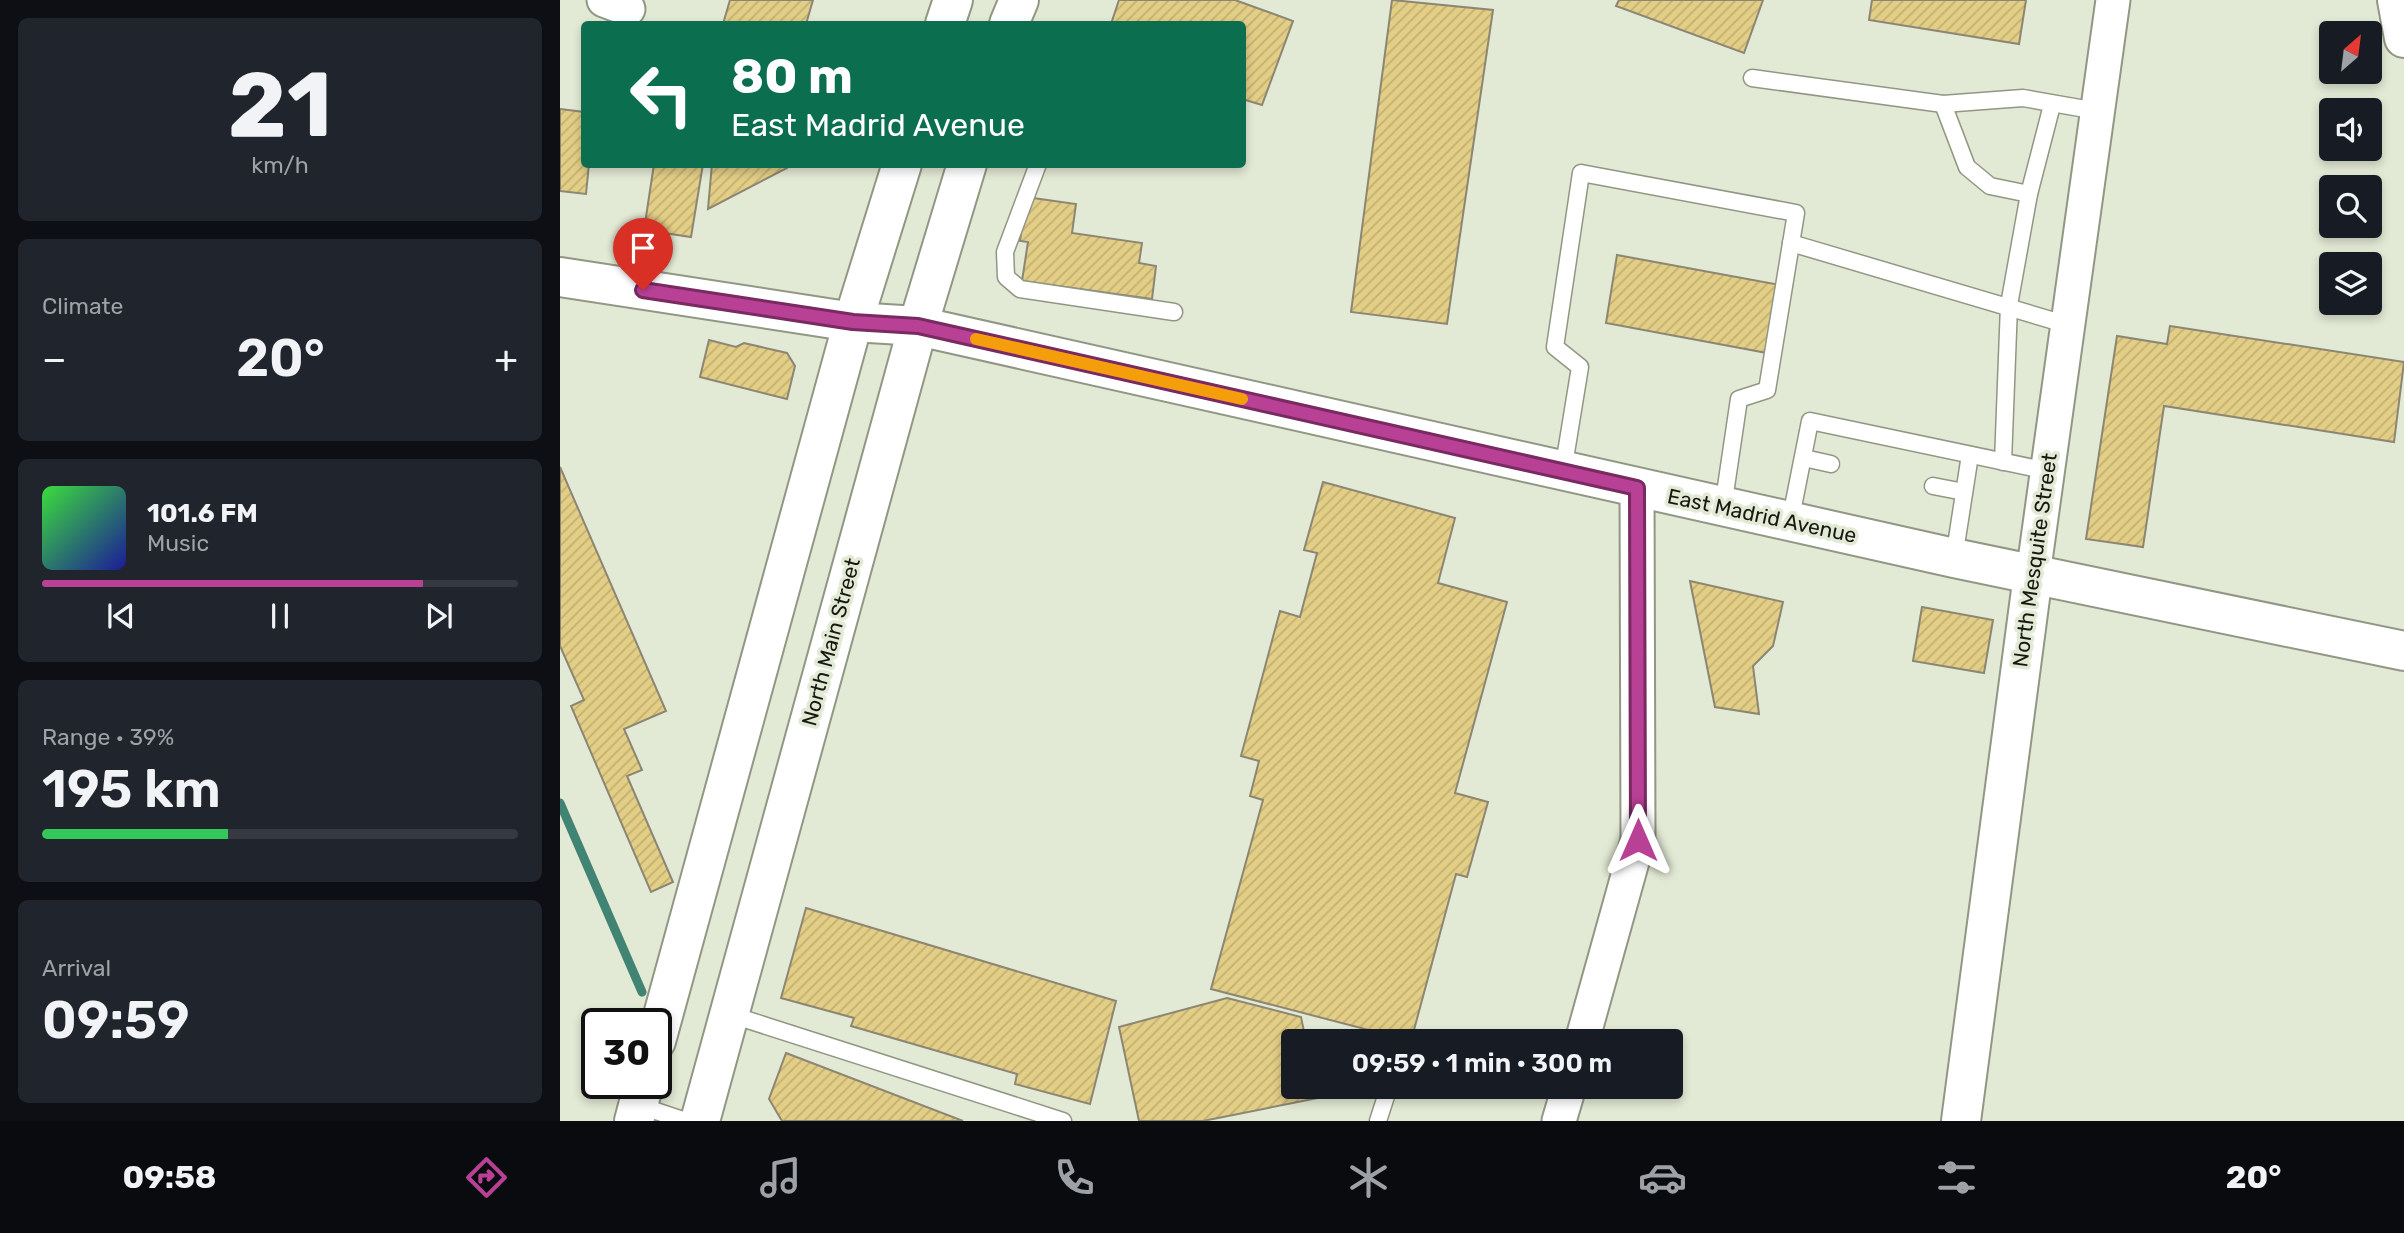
<!DOCTYPE html>
<meta charset="utf-8">
<style>
:root{--surface:#171b24;--page:#20242c;--text:#f1f3f6;--muted:#9ea1a6;--line:#363941;--accent:#b84095}
body{margin:0;font-family:Rubik,sans-serif;background:var(--page);color:var(--text);height:100vh;display:flex;flex-direction:column;font-size:26px;white-space:nowrap}
*{box-sizing:border-box;margin:0}
p{font-size:23px;color:var(--muted)}
.icon{flex:none;width:38px;height:38px;fill:none;stroke:currentColor;stroke-width:2;stroke-linecap:round;stroke-linejoin:round}
.map{position:relative;flex:1;overflow:hidden}
.sheet{display:flex;flex-direction:column;gap:18px;padding:18px;background:#0d0f14;width:560px}
.sheet>*{flex:none}
.banner{position:absolute;left:21px;top:21px;width:665px;height:147px;border-radius:7px;box-shadow:0 4px 10px #0003;background:#0b6e4f;color:#fff;overflow:hidden}
.needle{width:46px;rotate:28deg}
.buttons{position:absolute;left:1759px;top:21px;display:grid;gap:14px}
.buttons a{display:grid;place-items:center;width:63px;height:63px;border-radius:7px;background:var(--surface);box-shadow:0 4px 10px #0003;font-size:35px}
.speed{position:absolute;left:21px;top:1008px;display:flex;gap:14px;font-size:35px;font-weight:700;text-align:center}
.speed>*{display:grid;place-content:center;width:91px;height:91px;border-radius:50%;background:var(--surface);box-shadow:0 4px 10px #0003;line-height:1}
.speed .limit{border:4px solid #111;border-radius:10px;background:#fff;color:#111}
.pin{position:absolute;display:grid;place-items:center;width:60px;height:60px;color:#fff;margin:-72px -30px;border-radius:50% 50% 50% 0;rotate:-45deg;box-shadow:0 0 7px #0007}
.pin .icon{rotate:45deg}
.me{position:absolute;width:77px;margin:-38px;rotate:0deg;stroke-linejoin:round;filter:drop-shadow(0 0 5px #0008)}
.turn{display:flex;align-items:center;gap:24px;height:147px;padding:0 35px;font-size:32px}
.turn .icon{width:91px;height:91px;stroke-width:2.5}
.turn b{display:block;font-size:49px;line-height:60px}
.big{font-size:52px;font-weight:600;line-height:1.1}
.sheet .card{flex:1;display:flex;flex-direction:column;justify-content:center;gap:10px;min-width:0;padding:0 24px;border-radius:10px;background:var(--page)}
.sheet .dial{align-items:center;gap:0}
.dial b{font-size:91px;line-height:1}
.song{display:flex;align-items:center;gap:21px}
.cover{width:84px;height:84px;border-radius:10px;background:linear-gradient(135deg,hsl(120 70% 55%),hsl(240 70% 35%))}
.played{height:7px;border-radius:4px;background:linear-gradient(90deg,var(--accent) 80%,var(--line) 80%)}
.keys{display:flex;justify-content:space-around;direction:ltr}
.heat{display:flex;justify-content:space-between;align-items:center;font-size:38px;direction:ltr}
.charge{height:10px;border-radius:5px;background:linear-gradient(90deg,#34c759 39%,var(--line) 0)}
.trip{position:absolute;left:721px;top:1029px;width:402px;height:70px;border-radius:7px;background:var(--surface);box-shadow:0 4px 10px #0003;font-weight:600;line-height:70px;text-align:center}
.dock{display:flex;height:112px;justify-content:space-around;align-items:center;background:#090b0e;color:var(--muted)}
.dock .icon{width:49px;height:49px}
.dock .on{color:var(--accent)}
.dock b{font-size:32px;color:var(--text)}
main{display:flex;flex:1;min-height:0}
.map>svg:first-child{display:block}
.lines{fill:none;stroke-linecap:round;stroke-linejoin:round}
.stream{stroke:#428474;stroke-width:9}
.building{fill:url(#building-hatch);stroke:#8c8673;stroke-width:2}
.service-casing{stroke:#919784;stroke-width:19}
.minor-casing{stroke:#919784;stroke-width:37}
.tertiary-casing{stroke:#919784;stroke-width:42}
.secondary-casing{stroke:#919784;stroke-width:42}
.primary-casing{stroke:#919784;stroke-width:42}
.service{stroke:#fff;stroke-width:16}
.minor{stroke:#fff;stroke-width:33}
.tertiary{stroke:#fff;stroke-width:38}
.secondary{stroke:#fff;stroke-width:38}
.primary{stroke:#fff;stroke-width:38}
.route-casing{stroke:#782a61;stroke-width:18}
.route{stroke:#b84095;stroke-width:12}
.slow{stroke:#f59e0b;stroke-width:12}
.labels{text-anchor:middle;stroke-width:7;stroke-linejoin:round;paint-order:stroke}
.street-label{font-size:21px;fill:#161811;stroke:#e2e9d4}
</style>
<main>
<section class="sheet">
<div class="card dial"><b>21</b><p>km/h</p></div>
<div class="card"><p>Climate</p>
<div class="heat"><a>−</a><b class="big">20°</b><a>+</a></div>
</div>
<div class="card">
<div class="song"><i class="cover"></i><div><b>101.6 FM</b><p>Music</p></div></div>
<div class="played"></div>
<div class="keys"><svg class="icon" aria-label="previous" viewBox="0 0 24 24"><path d="M18 5L8 12l10 7zM5 5v14"/></svg><svg class="icon" aria-label="pause" viewBox="0 0 24 24"><path d="M8 5v14M16 5v14"/></svg><svg class="icon" aria-label="next" viewBox="0 0 24 24"><path d="M6 5l10 7-10 7zM19 5v14"/></svg></div>
</div>
<div class="card"><p>Range · 39%</p><b class="big">195 km</b><div class="charge"></div></div>
<div class="card"><p>Arrival</p><b class="big">09:59</b></div>
</section>
<div class="map">
<svg width="1844" height="1121" viewBox="0 0 1844 1121">
<defs>
<pattern id="building-hatch" width="6" height="6" patternUnits="userSpaceOnUse" patternTransform="scale(1.75)"><rect width="6" height="6" fill="#e3ce86"/><path d="M-1 1l2-2M0 6l6-6M5 7l2-2" fill="none" stroke="#c2b073"/></pattern>
</defs>
<rect width="100%" height="100%" fill="#e2e9d4"/>
<g class="lines">
<!-- stream -->
<path class="stream" d="M 0,803 L 82,992"/>
</g>
<!-- building -->
<g class="building">
<path d="M 170,0 L 253,0 L 246,24 L 163,24 Z"/>
<path d="M 559,0 L 675,0 L 733,21 L 702,105 L 682,99 L 682,24 L 551,24 Z"/>
<path d="M 832,0 L 933,10 L 887,324 L 791,312 Z"/>
<path d="M 1059,0 L 1203,0 L 1184,53 L 1056,6 Z"/>
<path d="M 1312,0 L 1466,0 L 1459,44 L 1309,20 Z"/>
<path d="M 0,109 L 24,112 L 24,164 L 29,164 L 26,194 L 0,191 Z"/>
<path d="M 94,164 L 143,164 L 131,237 L 84,230 Z"/>
<path d="M 152,164 L 226,164 L 227,168 L 148,209 Z"/>
<path d="M 466,197 L 516,204 L 512,233 L 582,243 L 579,263 L 596,266 L 592,299 L 462,281 L 468,242 L 460,241 Z"/>
<path d="M 1057,255 L 1220,285 L 1207,353 L 1046,323 Z"/>
<path d="M 1610,326 L 1844,362 L 1834,442 L 1604,406 L 1583,547 L 1526,539 L 1557,336 L 1607,344 Z"/>
<path d="M 149,340 L 176,347 L 184,343 L 227,353 L 235,366 L 227,399 L 140,377 Z"/>
<path d="M 0,467 L 106,711 L 64,729 L 82,770 L 67,776 L 113,882 L 91,892 L 11,706 L 24,700 L 0,646 Z"/>
<path d="M 763,482 L 895,518 L 878,583 L 947,602 L 895,793 L 928,802 L 907,877 L 896,874 L 851,1041 L 651,989 L 703,800 L 690,796 L 699,761 L 681,756 L 720,611 L 740,617 L 757,553 L 744,550 Z"/>
<path d="M 1130,581 L 1223,602 L 1213,646 L 1193,666 L 1199,714 L 1155,707 Z"/>
<path d="M 1362,607 L 1433,620 L 1424,673 L 1353,661 Z"/>
<path d="M 246,908 L 556,1001 L 530,1104 L 455,1084 L 457,1074 L 291,1026 L 294,1018 L 221,998 Z"/>
<path d="M 667,998 L 741,1017 L 746,1041 L 733,1041 L 733,1087 L 756,1087 L 758,1098 L 643,1121 L 579,1121 L 559,1027 Z"/>
<path d="M 226,1053 L 403,1121 L 222,1121 L 209,1099 Z"/>
</g>
<g class="lines">
<!-- service casing -->
<g class="service-casing">
<g id="service">
<path d="M 1192,78 L 1383,104 L 1463,98 L 1537,111"/>
<path d="M 1383,104 L 1407,167 L 1430,186 L 1469,194 L 1449,305 L 1443,462"/>
<path d="M 478,164 L 445,252 L 446,277 L 460,289 L 614,312"/>
<path d="M 1469,194 L 1492,105"/>
<path d="M 1231,243 L 1508,325"/>
<path d="M 1244,458 L 1271,464"/>
<path d="M 1003,471 L 1020,367 L 995,347 L 1021,173 L 1236,213 L 1207,390 L 1179,399 L 1163,507"/>
<path d="M 1373,486 L 1404,492"/>
<path d="M 1230,522 L 1250,421 L 1488,471"/>
<path d="M 1394,558 L 1410,455"/>
<path d="M 169,1014 L 503,1121"/>
<path d="M 78,1105 L 126,1121"/>
<path d="M 818,1121 L 829,1087"/>
</g>
</g>
<!-- minor casing -->
<g class="minor-casing">
<g id="minor">
<path d="M 44,0 L 68,9"/>
<path d="M 1473,575 L 1553,0"/>
<path d="M 1022,1041 L 1078,840 L 1077,488"/>
<path d="M 999,1121 L 1009,1087"/>
</g>
</g>
<!-- tertiary casing -->
<g class="tertiary-casing">
<g id="tertiary">
<path d="M 0,277 L 293,322 L 358,326 L 1394,558 L 1844,651"/>
<path d="M 1401,1121 L 1473,575"/>
</g>
</g>
<!-- secondary casing -->
<g class="secondary-casing">
<path id="secondary" d="M 1837,0 L 1844,38"/>
</g>
<!-- primary casing -->
<g class="primary-casing">
<g id="primary">
<path d="M 385,24 L 393,0"/>
<path d="M 449,24 L 459,0"/>
<path d="M 96,1041 L 293,322 L 342,164"/>
<path d="M 74,1121 L 84,1083"/>
<path d="M 140,1121 L 358,326 L 407,164"/>
</g>
</g>
<!-- service -->
<use href="#service" class="service"/>
<!-- minor -->
<use href="#minor" class="minor"/>
<!-- tertiary -->
<use href="#tertiary" class="tertiary"/>
<!-- secondary -->
<use href="#secondary" class="secondary"/>
<!-- primary -->
<use href="#primary" class="primary"/>
</g>
<g class="lines">
<!-- route casing -->
<g class="route-casing">
<path id="route" d="M 83,290 L 293,322 L 358,326 L 1077,488 L 1078,840"/>
</g>
<!-- route -->
<use href="#route" class="route"/>
<!-- slow -->
<path class="slow" d="M 416,339 L 682,399"/>
</g>
<g class="labels">
<!-- street labels -->
<g class="street-label">
<text transform="translate(1202 516) rotate(12)" y="7">East Madrid Avenue</text>
<text transform="translate(1475 560) rotate(-82)" y="7">North Mesquite Street</text>
<text transform="translate(271 642) rotate(-75)" y="7">North Main Street</text>
</g>
</g>
</svg>
<div class="buttons">
<a><svg class="needle" viewBox="-14 -14 28 28"><path d="M0-13l5 13h-10z" fill="#e53935"/><path d="M0 13l5-13h-10z" fill="#9ea1a6"/></svg></a>
<a><svg class="icon" aria-label="sound" viewBox="0 0 24 24"><path d="M4 9h4l5-4v14l-5-4H4zM17 9q2 3 0 6"/></svg></a>
<a><svg class="icon" aria-label="search" viewBox="0 0 24 24"><circle cx="10" cy="10" r="6"/><path d="M15 15l6 6"/></svg></a>
<a><svg class="icon" aria-label="layers" viewBox="0 0 24 24"><path d="M12 4l9 5-9 5-9-5zM3 14l9 5 9-5"/></svg></a>
</div>
<div class="speed"><div class="limit">30</div></div>
<div class="pin" style="left:83px;top:290px;background:#d93025"><svg class="icon" aria-label="arrive" viewBox="0 0 24 24"><path d="M6 21V4h12l-3 4 3 4H6"/></svg></div>
<svg class="me" style="left:1078px;top:840px" viewBox="-20 -20 40 40"><path d="M0-17L14 15 0 8-14 15z" fill="#b84095" stroke="#fff" stroke-width="4"/></svg>
<div class="trip">09:59 · 1 min · 300 m</div>
<div class="banner">
<div class="turn"><svg class="icon" aria-label="left" viewBox="0 0 24 24"><path d="M17 20v-9H6M10 6l-5 5 5 5"/></svg><div><b>80 m</b>East Madrid Avenue</div></div>
</div>
</div>
</main>
<nav class="dock">
<b>09:58</b>
<svg class="icon on" aria-label="directions" viewBox="0 0 24 24"><path d="M12 3l9 9-9 9-9-9zM9 14v-3h6M13 9l2 2-2 2"/></svg>
<svg class="icon" aria-label="music" viewBox="0 0 24 24"><path d="M9 18V5l10-2v13"/><circle cx="6" cy="18" r="3"/><circle cx="16" cy="16" r="3"/></svg>
<svg class="icon" aria-label="phone" viewBox="0 0 24 24"><path d="M5 4h4l2 5-3 2q2 4 5 5l2-3 5 2v4C11 20 4 13 5 4z"/></svg>
<svg class="icon" aria-label="climate" viewBox="0 0 24 24"><path d="M12 3v18M4 7l16 10M4 17L20 7"/></svg>
<svg class="icon" aria-label="car" viewBox="0 0 24 24"><path d="M5 17H2v-5l4-1 3-4h7l3 4 3 1v5h-3M9 17h6M6 11h13"/><circle cx="7" cy="17" r="2"/><circle cx="17" cy="17" r="2"/></svg>
<svg class="icon" aria-label="filters" viewBox="0 0 24 24"><path d="M4 7h16M4 17h16"/><circle cx="9" cy="7" r="2"/><circle cx="15" cy="17" r="2"/></svg>
<b>20°</b>
</nav>
